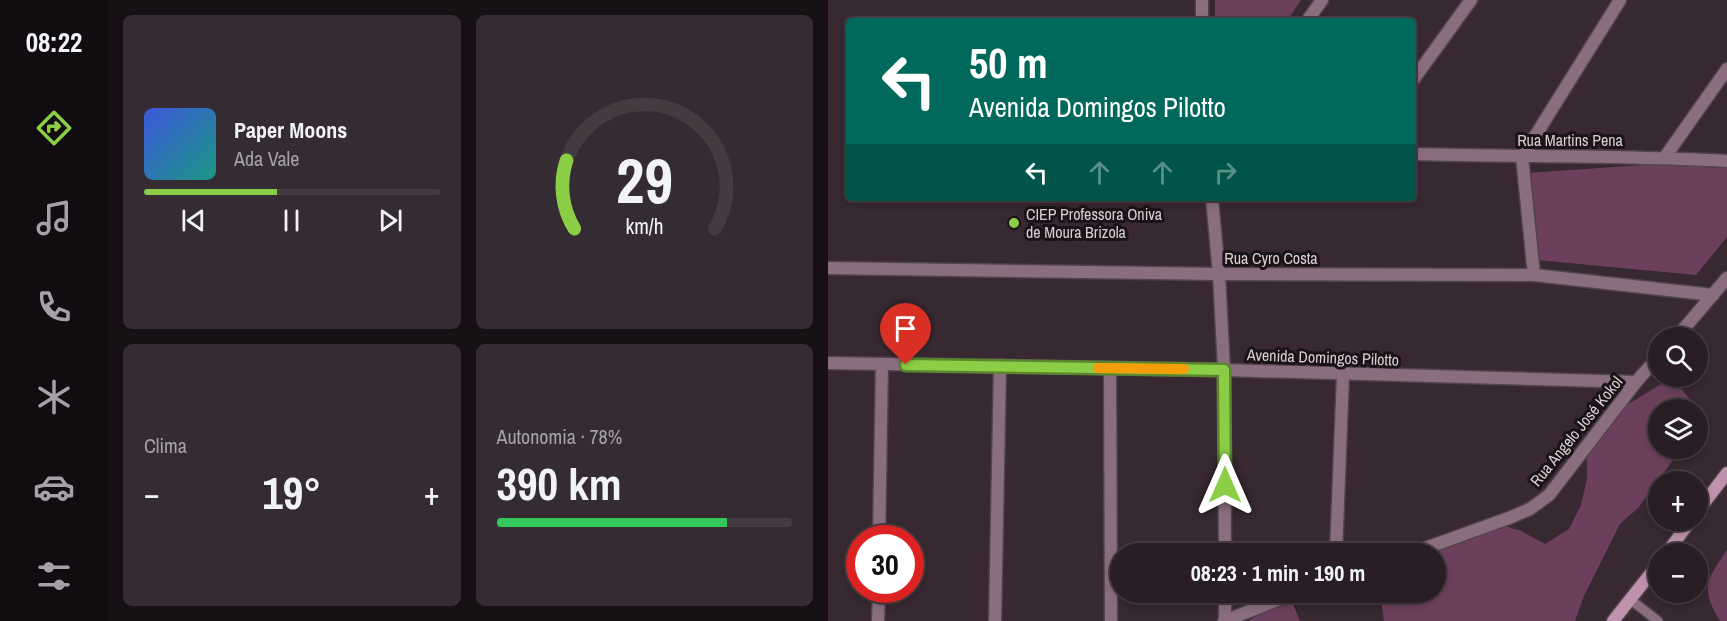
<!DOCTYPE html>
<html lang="pt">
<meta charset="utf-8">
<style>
:root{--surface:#291e25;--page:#352b32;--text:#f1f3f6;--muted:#a5a2a7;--line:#453c42;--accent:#8bce46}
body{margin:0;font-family:"Archivo Narrow",sans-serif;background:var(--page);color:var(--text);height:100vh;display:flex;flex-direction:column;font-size:22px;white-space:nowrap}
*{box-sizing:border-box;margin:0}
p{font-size:20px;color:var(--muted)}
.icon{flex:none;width:33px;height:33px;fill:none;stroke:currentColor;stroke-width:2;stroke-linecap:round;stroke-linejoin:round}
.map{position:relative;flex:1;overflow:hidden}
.side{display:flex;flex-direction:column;gap:15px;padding:15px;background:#171014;width:720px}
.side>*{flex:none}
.top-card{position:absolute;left:18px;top:18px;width:570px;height:183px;border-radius:6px;box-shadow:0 3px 9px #0003,0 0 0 2px var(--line);background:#00695c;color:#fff;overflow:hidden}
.controls{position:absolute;left:820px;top:327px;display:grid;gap:12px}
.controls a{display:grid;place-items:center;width:60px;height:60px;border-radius:50%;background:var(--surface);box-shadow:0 3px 9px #0003,0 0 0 2px var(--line);font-size:30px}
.speed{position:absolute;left:18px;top:525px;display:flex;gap:12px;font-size:30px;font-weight:700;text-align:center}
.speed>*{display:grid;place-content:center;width:78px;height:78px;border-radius:50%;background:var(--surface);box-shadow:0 3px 9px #0003,0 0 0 2px var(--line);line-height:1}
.speed .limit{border:9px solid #d22;background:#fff;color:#111}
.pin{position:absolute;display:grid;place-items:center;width:51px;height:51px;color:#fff;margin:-62px -26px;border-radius:50% 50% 50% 0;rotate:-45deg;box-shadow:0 0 6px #0007}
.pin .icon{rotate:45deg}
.me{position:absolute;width:66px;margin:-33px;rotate:0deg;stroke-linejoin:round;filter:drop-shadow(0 0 4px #0008)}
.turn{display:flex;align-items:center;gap:21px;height:126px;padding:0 24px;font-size:27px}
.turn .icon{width:78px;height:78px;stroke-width:2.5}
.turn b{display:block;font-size:42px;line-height:51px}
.lanes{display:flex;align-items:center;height:57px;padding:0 24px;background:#0003;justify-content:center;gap:30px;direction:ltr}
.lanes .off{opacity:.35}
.big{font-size:45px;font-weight:700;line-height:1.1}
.side .card{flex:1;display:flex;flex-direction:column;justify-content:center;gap:9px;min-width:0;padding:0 21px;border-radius:9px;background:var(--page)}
.side .dial{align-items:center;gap:0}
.dial svg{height:156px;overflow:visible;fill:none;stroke:var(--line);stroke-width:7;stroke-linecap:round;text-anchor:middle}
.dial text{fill:var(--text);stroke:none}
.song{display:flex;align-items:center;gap:18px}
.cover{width:72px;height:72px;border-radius:9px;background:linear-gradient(135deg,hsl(230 70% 55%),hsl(170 70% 35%))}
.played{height:6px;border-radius:3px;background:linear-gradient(90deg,var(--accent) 45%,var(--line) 45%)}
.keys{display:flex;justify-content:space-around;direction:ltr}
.heat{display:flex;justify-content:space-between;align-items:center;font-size:33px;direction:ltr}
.charge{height:9px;border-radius:4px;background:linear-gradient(90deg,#34c759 78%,var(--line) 0)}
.side .tiles{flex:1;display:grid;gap:15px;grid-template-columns:repeat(2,1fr)}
.trip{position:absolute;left:282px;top:543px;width:336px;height:60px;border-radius:30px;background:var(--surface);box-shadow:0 3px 9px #0003,0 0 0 2px var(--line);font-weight:700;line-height:60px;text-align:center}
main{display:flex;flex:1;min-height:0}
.tabs{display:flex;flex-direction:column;width:108px;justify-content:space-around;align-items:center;background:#100c0f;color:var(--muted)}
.tabs .icon{width:42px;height:42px}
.tabs .selected{color:var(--accent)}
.tabs b{font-size:27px;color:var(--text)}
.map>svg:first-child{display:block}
.green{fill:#6c405c}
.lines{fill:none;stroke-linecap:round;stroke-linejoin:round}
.service-casing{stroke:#51434b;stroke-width:12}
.minor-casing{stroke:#51434b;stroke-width:15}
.secondary-casing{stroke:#51434b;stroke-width:15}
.service{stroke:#8a6e7f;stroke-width:9}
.minor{stroke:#8a6e7f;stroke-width:12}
.secondary{stroke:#bf92ad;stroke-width:12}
.route-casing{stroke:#5a862e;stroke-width:15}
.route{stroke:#8bce46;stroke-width:10}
.slow{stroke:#f59e0b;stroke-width:10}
.poi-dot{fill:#8bce46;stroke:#1a1317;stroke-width:2}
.labels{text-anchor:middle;stroke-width:6;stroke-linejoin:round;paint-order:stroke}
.street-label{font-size:16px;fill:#d9cfd5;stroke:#1a1317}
.poi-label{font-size:16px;fill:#d9cfd5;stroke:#1a1317;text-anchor:start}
</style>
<main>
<nav class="tabs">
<b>08:22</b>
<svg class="icon selected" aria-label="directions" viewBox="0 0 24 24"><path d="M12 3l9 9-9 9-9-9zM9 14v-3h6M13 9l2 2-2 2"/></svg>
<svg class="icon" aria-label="music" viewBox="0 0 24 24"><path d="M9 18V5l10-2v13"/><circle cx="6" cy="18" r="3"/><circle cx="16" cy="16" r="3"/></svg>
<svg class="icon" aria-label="phone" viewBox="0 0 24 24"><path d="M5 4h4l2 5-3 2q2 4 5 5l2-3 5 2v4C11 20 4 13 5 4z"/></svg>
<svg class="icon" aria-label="climate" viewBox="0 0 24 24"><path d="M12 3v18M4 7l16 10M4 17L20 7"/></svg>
<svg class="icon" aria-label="car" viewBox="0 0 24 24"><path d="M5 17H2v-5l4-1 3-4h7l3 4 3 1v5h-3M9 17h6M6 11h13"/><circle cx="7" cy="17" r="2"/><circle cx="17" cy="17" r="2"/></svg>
<svg class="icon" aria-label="filters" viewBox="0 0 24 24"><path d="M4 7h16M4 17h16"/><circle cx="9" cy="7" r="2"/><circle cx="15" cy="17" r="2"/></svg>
</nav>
<section class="side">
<div class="tiles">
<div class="card">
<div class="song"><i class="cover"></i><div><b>Paper Moons</b><p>Ada Vale</p></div></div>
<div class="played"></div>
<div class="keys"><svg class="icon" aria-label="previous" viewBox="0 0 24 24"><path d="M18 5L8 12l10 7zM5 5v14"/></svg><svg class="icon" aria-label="pause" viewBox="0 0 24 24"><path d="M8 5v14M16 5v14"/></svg><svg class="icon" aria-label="next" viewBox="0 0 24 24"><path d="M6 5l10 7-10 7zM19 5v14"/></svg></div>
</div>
<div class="card dial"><svg viewBox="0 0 100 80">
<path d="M14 69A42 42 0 1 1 86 69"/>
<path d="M14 69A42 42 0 0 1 10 34" stroke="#8bce46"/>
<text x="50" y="56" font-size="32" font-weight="700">29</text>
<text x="50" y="72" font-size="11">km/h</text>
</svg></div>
<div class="card"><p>Clima</p>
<div class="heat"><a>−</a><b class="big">19°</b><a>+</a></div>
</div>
<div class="card"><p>Autonomia · 78%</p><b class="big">390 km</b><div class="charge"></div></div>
</div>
</section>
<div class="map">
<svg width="899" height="621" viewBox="0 0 899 621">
<rect width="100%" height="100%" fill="#372831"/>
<!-- green -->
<g class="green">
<path d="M 387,0 L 473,0 L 459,21 L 387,21 Z"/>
<path d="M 829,164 L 899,168 L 899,237 L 868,275 L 709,260 L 699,173 Z"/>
<path d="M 843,378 L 862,399 L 864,409 L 831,410 L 831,448 L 853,449 L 810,508 L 792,524 L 756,596 L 747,621 L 556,621 L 552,593 L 608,592 L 608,554 L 606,553 L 643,530 L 665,522 L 693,531 L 717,544 L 741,529 L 753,505 L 759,479 L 759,452 L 768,424 Z"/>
<path d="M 899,550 L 899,621 L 892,621 C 886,612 878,595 880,584 C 881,576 894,557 899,550 Z"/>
<path d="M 465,604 L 472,621 L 420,621 L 441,608 Z"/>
</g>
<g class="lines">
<!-- service casing -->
<g class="service-casing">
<path id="service" d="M 803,600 L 830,621"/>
</g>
<!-- minor casing -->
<g class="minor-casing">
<g id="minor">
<path d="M 374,0 L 374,21"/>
<path d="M 479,21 L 494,0"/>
<path d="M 585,80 L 643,0"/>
<path d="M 585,154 C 690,157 794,155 899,161"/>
<path d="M 837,157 L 899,69"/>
<path d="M 384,198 L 391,274 L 396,370 L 397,554"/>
<path d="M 0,268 L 391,274 L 706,275 L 885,295"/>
<path d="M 706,275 L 694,157 L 792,0"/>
<path d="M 848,338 L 899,278"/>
<path d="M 0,363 L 396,370 L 808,382"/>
<path d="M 282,368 L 283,621"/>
<path d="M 51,538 L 54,364"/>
<path d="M 508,554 L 515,374"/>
<path d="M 581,554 L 681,518 L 702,509 L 721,495 L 808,382 L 831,356"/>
<path d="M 397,592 L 397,621"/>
<path d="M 50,621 L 51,590"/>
<path d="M 167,621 L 172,365"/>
<path d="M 396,621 L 470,592"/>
</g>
</g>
<!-- secondary casing -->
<g class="secondary-casing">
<g id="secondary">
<path d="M 870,511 L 899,473"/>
<path d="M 838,554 L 863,520"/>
<path d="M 785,621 L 831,563"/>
</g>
</g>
<!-- service -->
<use href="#service" class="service"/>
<!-- minor -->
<use href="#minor" class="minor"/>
<!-- secondary -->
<use href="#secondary" class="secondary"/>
</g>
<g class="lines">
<!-- route casing -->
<g class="route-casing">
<path id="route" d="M 78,365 L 396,370 L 397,485"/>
</g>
<!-- route -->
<use href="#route" class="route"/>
<!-- slow -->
<path class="slow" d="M 270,368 L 356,369"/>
</g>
<!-- markers -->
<circle class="poi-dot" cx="186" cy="223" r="6"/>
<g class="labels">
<!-- street labels -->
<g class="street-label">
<text x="742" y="146">Rua Martins Pena</text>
<text x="443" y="264">Rua Cyro Costa</text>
<text transform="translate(495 357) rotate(2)" y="6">Avenida Domingos Pilotto</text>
<text transform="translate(748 431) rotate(-51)" y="6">Rua Angelo José Kokol</text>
</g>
<!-- poi labels -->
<g class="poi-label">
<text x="198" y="220">CIEP Professora Oniva<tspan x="198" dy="18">de Moura Brizola</tspan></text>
</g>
</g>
</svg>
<div class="controls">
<a><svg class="icon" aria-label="search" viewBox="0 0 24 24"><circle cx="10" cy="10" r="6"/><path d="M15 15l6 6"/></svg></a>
<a><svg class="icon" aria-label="layers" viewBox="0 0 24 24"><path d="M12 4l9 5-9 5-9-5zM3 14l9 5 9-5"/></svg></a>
<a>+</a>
<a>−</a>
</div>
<div class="speed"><div class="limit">30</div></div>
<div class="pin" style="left:78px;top:365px;background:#d93025"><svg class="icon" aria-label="arrive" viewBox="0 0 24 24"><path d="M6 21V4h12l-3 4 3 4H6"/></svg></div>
<svg class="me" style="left:397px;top:485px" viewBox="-20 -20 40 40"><path d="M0-17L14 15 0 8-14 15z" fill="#8bce46" stroke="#fff" stroke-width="4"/></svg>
<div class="trip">08:23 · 1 min · 190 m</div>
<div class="top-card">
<div class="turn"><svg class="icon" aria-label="left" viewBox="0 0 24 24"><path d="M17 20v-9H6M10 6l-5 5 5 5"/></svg><div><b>50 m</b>Avenida Domingos Pilotto</div></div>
<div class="lanes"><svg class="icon" aria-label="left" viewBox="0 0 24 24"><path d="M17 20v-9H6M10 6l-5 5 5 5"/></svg><svg class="icon off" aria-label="ahead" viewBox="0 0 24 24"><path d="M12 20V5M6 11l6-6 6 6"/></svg><svg class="icon off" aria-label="ahead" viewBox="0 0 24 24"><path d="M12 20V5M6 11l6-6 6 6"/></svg><svg class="icon off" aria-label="right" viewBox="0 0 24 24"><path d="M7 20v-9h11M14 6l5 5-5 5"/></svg></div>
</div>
</div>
</main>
